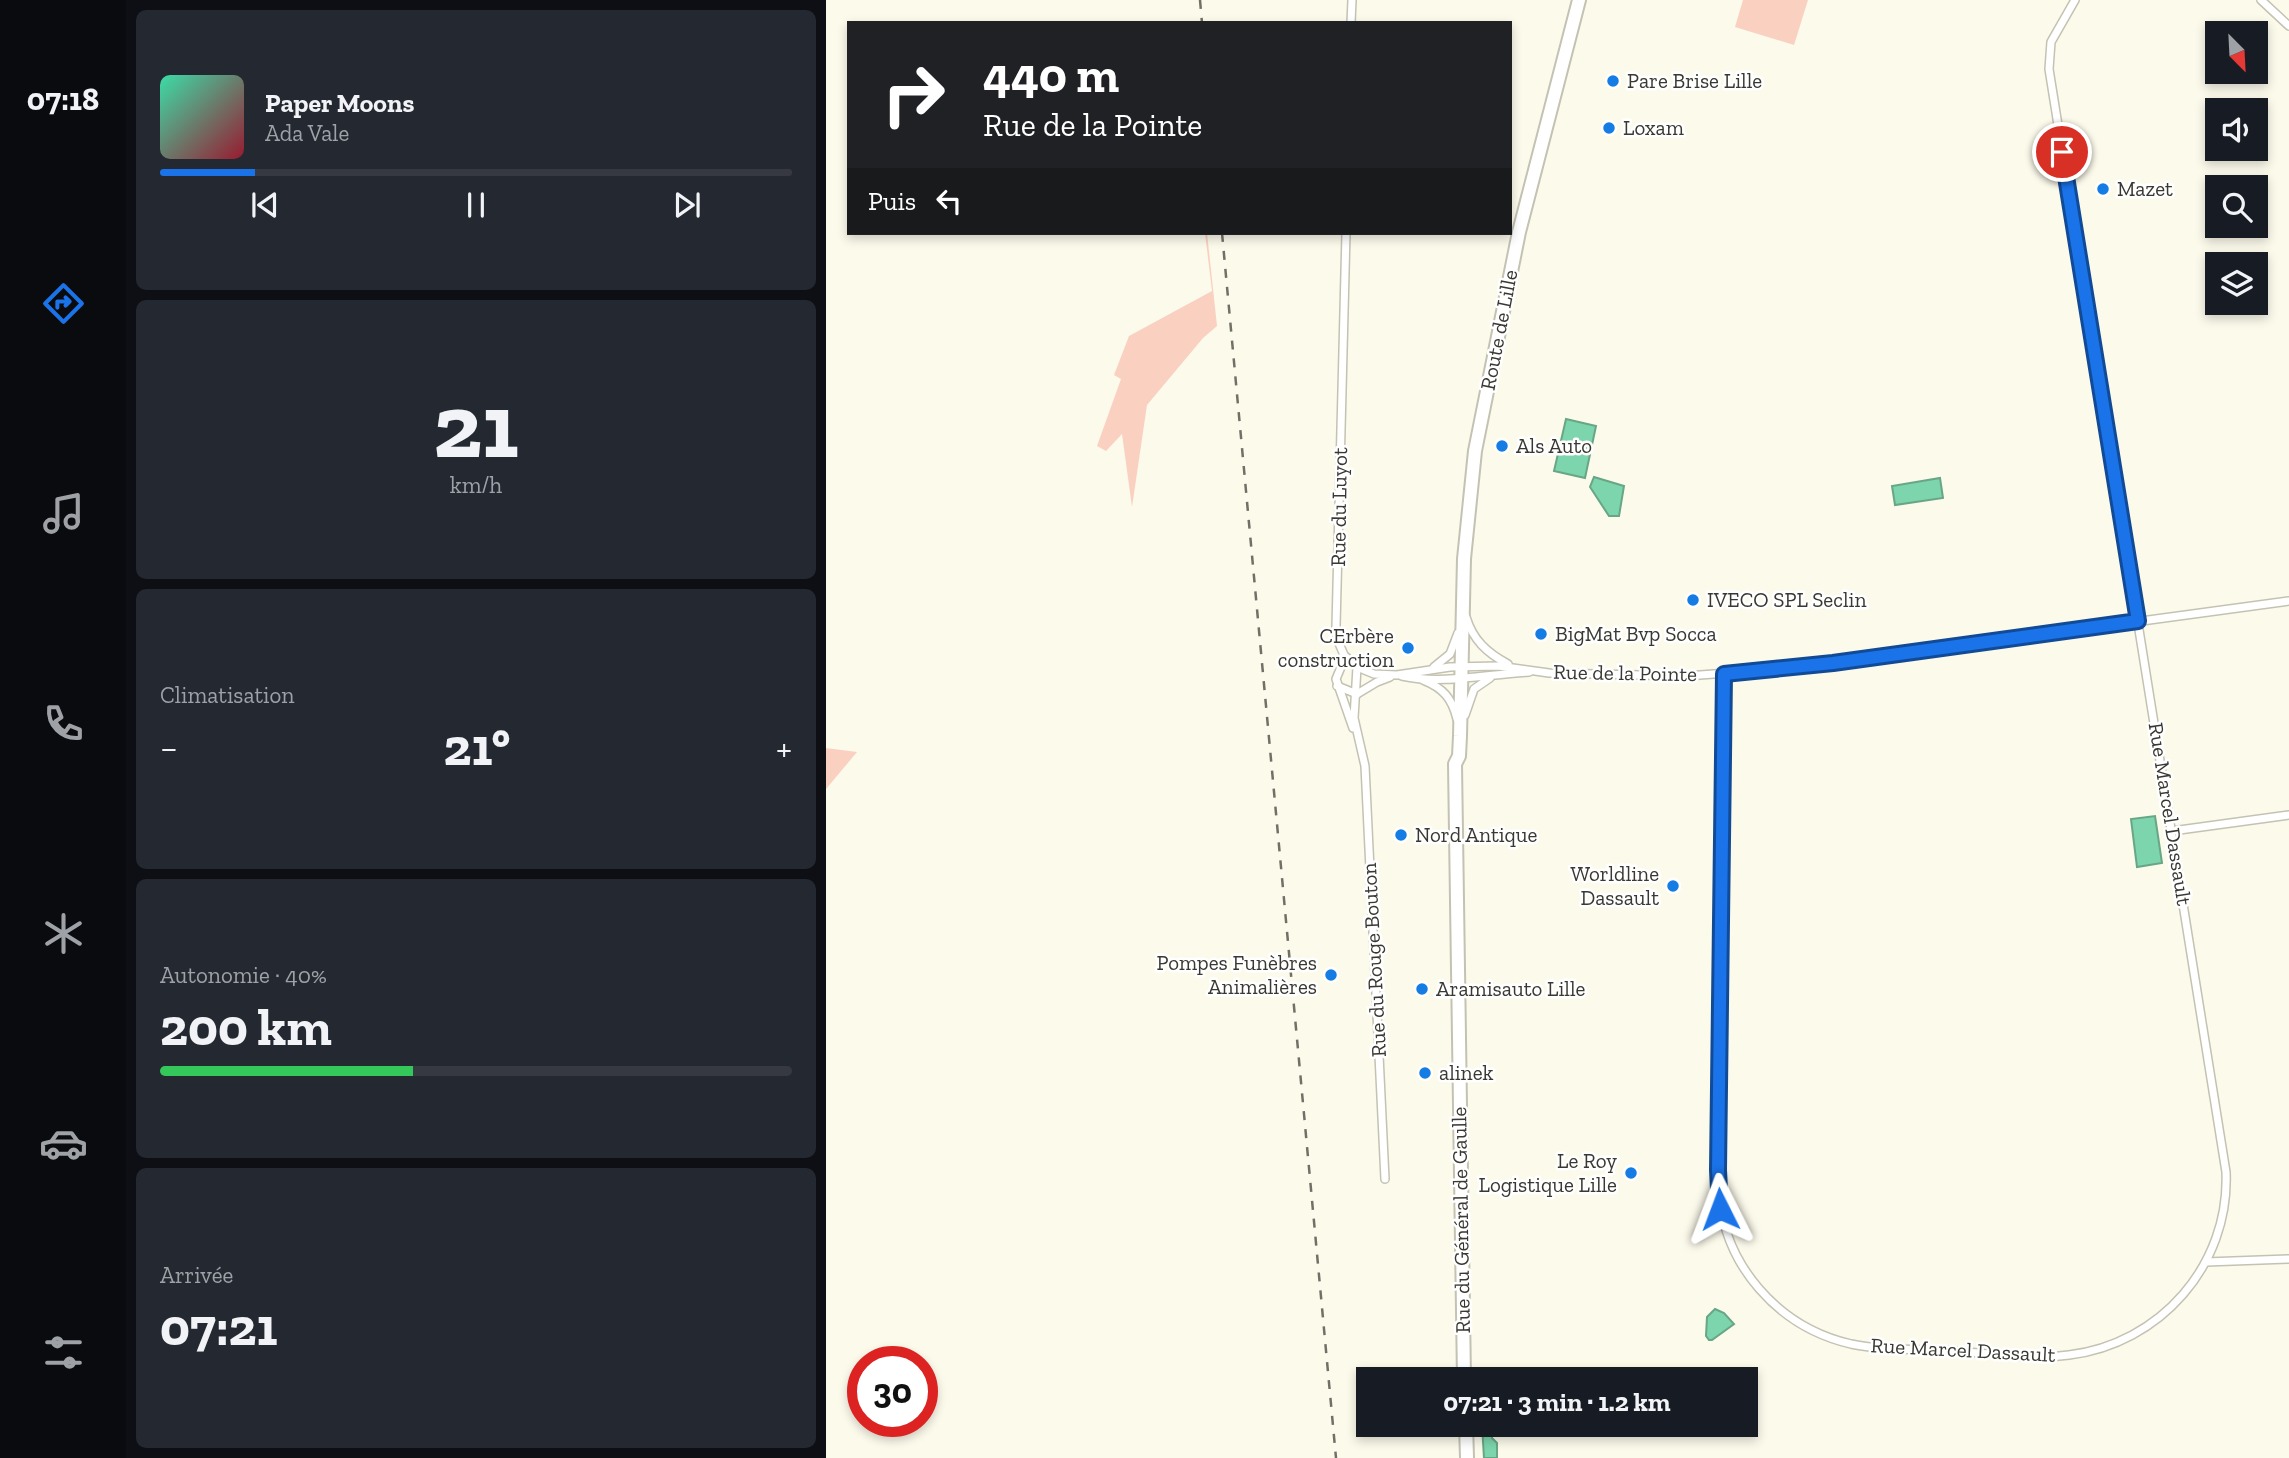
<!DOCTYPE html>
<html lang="fr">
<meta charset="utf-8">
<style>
:root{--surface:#171b24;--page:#242831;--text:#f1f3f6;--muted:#9ea1a6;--line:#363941;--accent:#1a73e8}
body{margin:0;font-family:"Zilla Slab",serif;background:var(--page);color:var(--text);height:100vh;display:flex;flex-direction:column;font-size:26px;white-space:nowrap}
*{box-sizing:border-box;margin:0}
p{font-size:23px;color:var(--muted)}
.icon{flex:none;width:38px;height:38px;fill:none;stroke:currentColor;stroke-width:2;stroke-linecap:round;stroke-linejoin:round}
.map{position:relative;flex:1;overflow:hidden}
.side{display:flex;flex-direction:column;gap:10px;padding:10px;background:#0d0f14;width:700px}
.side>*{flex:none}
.guide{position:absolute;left:21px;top:21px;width:665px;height:214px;border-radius:0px;box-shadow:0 4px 10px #0003;background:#202124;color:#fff;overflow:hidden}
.needle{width:46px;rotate:156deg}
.fabs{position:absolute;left:1379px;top:21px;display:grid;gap:14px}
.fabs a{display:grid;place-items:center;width:63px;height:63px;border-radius:0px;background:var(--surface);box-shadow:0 4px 10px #0003;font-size:35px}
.speed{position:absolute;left:21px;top:1346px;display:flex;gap:14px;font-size:35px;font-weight:700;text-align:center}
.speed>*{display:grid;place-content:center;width:91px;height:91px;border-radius:50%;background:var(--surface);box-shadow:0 4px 10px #0003;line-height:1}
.speed .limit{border:10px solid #d22;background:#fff;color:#111}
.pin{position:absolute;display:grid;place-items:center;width:60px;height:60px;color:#fff;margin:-30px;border:4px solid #fff;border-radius:50%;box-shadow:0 2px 7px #0007}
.me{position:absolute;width:77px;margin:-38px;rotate:357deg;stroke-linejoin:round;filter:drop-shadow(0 0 5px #0008)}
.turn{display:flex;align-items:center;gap:24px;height:147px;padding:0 21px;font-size:32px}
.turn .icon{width:91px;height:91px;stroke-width:2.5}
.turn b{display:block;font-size:49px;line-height:60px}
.then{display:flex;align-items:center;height:66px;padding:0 21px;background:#0003;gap:14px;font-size:26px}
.big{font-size:52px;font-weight:700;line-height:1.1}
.side .card{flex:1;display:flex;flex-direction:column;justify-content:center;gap:10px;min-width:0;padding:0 24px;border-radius:10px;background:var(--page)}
.side .dial{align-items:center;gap:0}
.dial b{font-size:91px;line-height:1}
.song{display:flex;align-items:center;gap:21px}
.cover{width:84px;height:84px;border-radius:10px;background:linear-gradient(135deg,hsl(160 70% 55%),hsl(350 70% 35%))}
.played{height:7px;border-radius:4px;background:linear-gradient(90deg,var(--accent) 15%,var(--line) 15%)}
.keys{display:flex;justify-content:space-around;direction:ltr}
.heat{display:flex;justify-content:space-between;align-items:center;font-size:38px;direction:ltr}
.charge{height:10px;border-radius:5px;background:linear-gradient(90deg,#34c759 40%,var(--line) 0)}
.trip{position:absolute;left:530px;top:1367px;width:402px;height:70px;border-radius:0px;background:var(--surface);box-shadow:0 4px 10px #0003;font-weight:700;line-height:70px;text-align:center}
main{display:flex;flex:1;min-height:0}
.dock{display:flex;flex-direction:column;width:126px;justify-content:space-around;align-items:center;background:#090b0e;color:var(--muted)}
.dock .icon{width:49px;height:49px}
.dock .current{color:var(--accent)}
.dock b{font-size:32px;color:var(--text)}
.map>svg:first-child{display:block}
.green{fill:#fad0c0}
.water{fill:#7cd5ac;stroke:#68a687;stroke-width:2}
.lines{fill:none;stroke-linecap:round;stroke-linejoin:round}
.minor-casing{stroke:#c4c2b3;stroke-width:10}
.primary-casing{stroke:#c4c2b3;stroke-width:16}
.minor{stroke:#fff;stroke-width:7}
.primary{stroke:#fff;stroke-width:12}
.rail{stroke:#717067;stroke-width:2.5;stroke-dasharray:9 9;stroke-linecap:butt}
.route-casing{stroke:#114b97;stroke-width:18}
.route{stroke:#1a73e8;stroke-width:12}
.poi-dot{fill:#157ce4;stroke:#fff;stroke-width:2.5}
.labels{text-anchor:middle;stroke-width:5;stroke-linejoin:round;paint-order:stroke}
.poi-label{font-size:21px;fill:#393832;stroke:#fff;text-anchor:start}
.street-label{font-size:21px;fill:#393832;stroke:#fff}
</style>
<main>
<nav class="dock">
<b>07:18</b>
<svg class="icon current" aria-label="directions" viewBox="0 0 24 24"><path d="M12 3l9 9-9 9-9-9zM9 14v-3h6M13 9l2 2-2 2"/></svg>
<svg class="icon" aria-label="music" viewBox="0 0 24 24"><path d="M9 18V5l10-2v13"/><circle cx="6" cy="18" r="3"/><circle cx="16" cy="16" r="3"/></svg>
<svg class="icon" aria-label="phone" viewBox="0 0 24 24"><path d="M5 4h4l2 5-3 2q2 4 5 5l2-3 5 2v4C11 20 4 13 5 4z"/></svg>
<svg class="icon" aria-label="climate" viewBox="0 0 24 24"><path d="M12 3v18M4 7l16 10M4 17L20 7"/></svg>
<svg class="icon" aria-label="car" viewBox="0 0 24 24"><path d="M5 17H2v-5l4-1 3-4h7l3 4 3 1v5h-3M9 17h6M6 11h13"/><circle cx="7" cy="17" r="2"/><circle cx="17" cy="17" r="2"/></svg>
<svg class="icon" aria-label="filters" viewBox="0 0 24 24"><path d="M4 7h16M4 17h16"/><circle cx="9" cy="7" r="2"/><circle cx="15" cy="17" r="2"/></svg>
</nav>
<section class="side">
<div class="card">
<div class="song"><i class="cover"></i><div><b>Paper Moons</b><p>Ada Vale</p></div></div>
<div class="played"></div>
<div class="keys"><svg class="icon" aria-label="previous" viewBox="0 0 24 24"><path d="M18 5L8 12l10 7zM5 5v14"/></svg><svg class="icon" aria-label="pause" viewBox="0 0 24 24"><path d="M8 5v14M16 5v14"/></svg><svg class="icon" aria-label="next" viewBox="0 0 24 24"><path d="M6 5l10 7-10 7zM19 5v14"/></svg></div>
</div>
<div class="card dial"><b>21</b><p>km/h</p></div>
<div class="card"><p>Climatisation</p>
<div class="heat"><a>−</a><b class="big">21°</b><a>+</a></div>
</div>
<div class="card"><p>Autonomie · 40%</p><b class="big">200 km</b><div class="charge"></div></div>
<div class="card"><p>Arrivée</p><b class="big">07:21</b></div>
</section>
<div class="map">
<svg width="1463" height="1458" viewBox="0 0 1463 1458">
<rect width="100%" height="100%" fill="#fcfaeb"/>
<!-- green -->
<g class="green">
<path d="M 917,0 L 982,0 L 968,45 L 909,27 Z"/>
<path d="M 379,233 L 381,233 L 391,326 L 377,338 L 321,405 L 306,507 L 296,434 L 280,451 L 271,446 L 295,379 L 288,375 L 303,336 L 386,291 Z"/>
<path d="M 0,748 L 31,752 L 0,789 Z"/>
</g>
<!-- water -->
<g class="water">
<path d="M 740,419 L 770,426 L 759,478 L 728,471 Z"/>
<path d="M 768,477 L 798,486 L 793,516 L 783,516 L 764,487 Z"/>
<path d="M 1114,478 L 1117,498 L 1069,505 L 1066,486 Z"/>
<path d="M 1329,816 L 1336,863 L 1311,867 L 1305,819 Z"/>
<path d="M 889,1309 L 898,1313 L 908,1324 L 886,1340 L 883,1340 L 880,1336 L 881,1317 Z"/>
<path d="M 656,1425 L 671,1425 L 666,1430 L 666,1438 L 671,1443 L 671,1458 L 658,1458 Z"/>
</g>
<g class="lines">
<!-- minor casing -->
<g class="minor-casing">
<g id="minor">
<path d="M 1435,0 L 1463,26"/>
<path d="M 525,23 L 526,0"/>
<path d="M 520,233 L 510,626 L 512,641 L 518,655 L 531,667 L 548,674 L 571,675 L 624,667 L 672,666 L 723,673 L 861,676 L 969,668 L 1463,601"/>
<path d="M 640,617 C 647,640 661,653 682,664"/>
<path d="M 522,659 L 515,667 L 510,679 L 527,728"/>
<path d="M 531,667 L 528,718 L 539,766 L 559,1179"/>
<path d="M 608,667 L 624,654 L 632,633"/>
<path d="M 898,674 L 893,1190 C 897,1265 952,1327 1025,1344 C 1059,1351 1096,1349 1131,1351 C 1167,1354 1206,1360 1243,1355 C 1334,1344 1404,1265 1400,1172 L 1223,69 L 1225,42 L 1249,0"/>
<path d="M 576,676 C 617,685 661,674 703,672"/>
<path d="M 597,680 C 617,688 626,698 631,719"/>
<path d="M 511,686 L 531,694"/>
<path d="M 531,694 L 551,682 L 564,677"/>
<path d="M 639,715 L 648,689 L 664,678"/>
<path d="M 1346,831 L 1463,815"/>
<path d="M 1380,1262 L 1463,1259"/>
</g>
</g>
<!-- primary casing -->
<g class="primary-casing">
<g id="primary">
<path d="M 638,1379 L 629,764 L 633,756 L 634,736 L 638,559 L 649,451 L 693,232 L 753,0"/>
<path d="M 640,1424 L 641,1458"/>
</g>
</g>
<!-- minor -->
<use href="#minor" class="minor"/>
<!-- primary -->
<use href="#primary" class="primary"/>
<!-- rail -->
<g class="rail">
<path d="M 374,0 L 376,23"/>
<path d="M 396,233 L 510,1458"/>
</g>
</g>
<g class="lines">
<!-- route casing -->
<g class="route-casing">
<path id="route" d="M 894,1209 L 892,1170 L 898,674 L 1007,663 L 1312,621 L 1236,152"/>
</g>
<!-- route -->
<use href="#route" class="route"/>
</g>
<!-- markers -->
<g class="poi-dot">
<circle cx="787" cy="81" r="7"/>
<circle cx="783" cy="128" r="7"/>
<circle cx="1277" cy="189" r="7"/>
<circle cx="676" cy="446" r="7"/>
<circle cx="867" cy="600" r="7"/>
<circle cx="715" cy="634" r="7"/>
<circle cx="582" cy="648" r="7"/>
<circle cx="575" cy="835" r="7"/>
<circle cx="847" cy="886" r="7"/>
<circle cx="505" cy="975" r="7"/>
<circle cx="596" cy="989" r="7"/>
<circle cx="599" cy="1073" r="7"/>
<circle cx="805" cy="1173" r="7"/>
</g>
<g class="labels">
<!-- poi labels -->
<g class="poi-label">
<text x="801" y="88">Pare Brise Lille</text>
<text x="797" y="135">Loxam</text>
<text x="1291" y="196">Mazet</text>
<text x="690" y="453">Als Auto</text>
<text x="881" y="607">IVECO SPL Seclin</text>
<text x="729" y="641">BigMat Bvp Socca</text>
<text x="568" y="643" text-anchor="end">CErbère<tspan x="568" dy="24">construction</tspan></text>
<text x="589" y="842">Nord Antique</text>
<text x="833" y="881" text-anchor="end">Worldline<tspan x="833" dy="24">Dassault</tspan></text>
<text x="491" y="970" text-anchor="end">Pompes Funèbres<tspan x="491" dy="24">Animalières</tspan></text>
<text x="610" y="996">Aramisauto Lille</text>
<text x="613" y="1080">alinek</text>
<text x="791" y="1168" text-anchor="end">Le Roy<tspan x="791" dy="24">Logistique Lille</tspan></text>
</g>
<!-- street labels -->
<g class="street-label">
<text transform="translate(673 330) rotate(-79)" y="7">Route de Lille</text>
<text transform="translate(513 507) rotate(-89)" y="7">Rue du Luyot</text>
<text transform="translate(799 673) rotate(1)" y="7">Rue de la Pointe</text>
<text transform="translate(1344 814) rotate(81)" y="7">Rue Marcel Dassault</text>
<text transform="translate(548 960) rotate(-93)" y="7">Rue du Rouge Bouton</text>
<text transform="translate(635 1220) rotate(-91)" y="7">Rue du Général de Gaulle</text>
<text transform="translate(1137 1350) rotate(3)" y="7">Rue Marcel Dassault</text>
</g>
</g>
</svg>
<div class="fabs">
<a><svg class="needle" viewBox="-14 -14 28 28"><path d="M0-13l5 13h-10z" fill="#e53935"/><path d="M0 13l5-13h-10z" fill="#9ea1a6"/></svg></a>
<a><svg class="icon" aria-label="sound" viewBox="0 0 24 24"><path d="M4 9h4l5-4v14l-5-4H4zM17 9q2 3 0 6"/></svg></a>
<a><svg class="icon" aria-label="search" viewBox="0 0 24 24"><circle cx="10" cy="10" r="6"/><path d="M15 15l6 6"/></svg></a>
<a><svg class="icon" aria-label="layers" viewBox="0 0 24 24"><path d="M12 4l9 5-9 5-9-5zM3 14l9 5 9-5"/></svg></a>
</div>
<div class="speed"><div class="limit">30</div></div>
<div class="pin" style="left:1236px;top:152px;background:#d93025"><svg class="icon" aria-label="arrive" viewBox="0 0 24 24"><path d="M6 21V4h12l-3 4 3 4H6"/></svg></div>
<svg class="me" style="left:894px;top:1209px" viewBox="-20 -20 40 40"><path d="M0-17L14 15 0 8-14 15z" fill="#1a73e8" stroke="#fff" stroke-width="4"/></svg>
<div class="trip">07:21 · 3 min · 1.2 km</div>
<div class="guide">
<div class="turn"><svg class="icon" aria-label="right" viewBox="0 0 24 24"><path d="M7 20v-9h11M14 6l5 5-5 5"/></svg><div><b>440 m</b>Rue de la Pointe</div></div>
<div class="then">Puis<svg class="icon" aria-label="left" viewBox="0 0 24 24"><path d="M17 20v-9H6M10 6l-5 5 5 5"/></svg></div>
</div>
</div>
</main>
